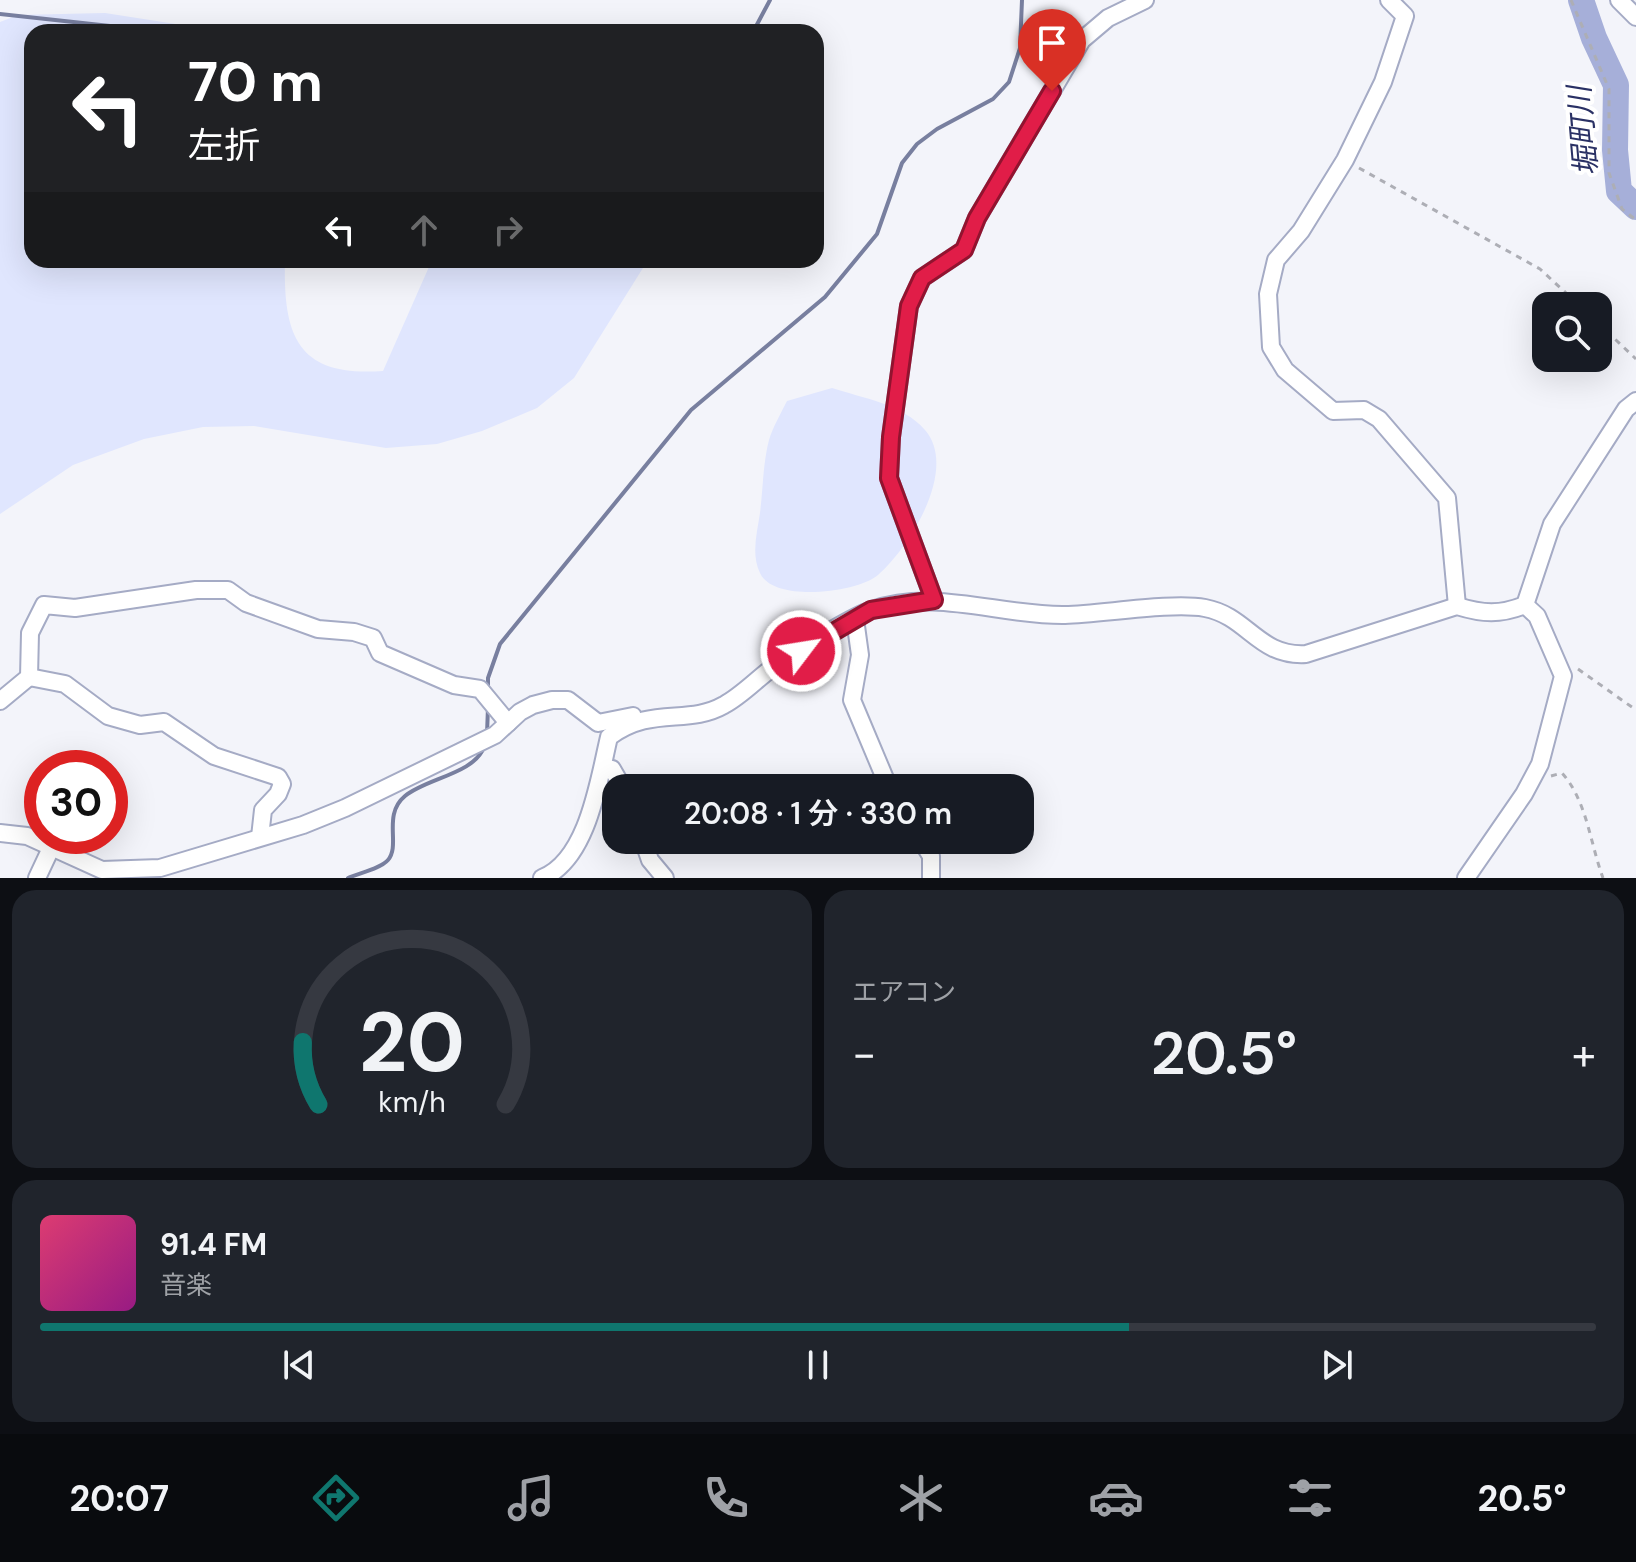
<!DOCTYPE html>
<html lang="ja">
<meta charset="utf-8">
<style>
:root{--surface:#171b24;--page:#20242c;--text:#f1f3f6;--muted:#9ea1a6;--line:#363941;--accent:#0f766e}
body{margin:0;font-family:"DM Sans","Noto Sans JP",sans-serif;background:var(--page);color:var(--text);height:100vh;display:flex;flex-direction:column;font-size:30px;white-space:nowrap}
*{box-sizing:border-box;margin:0}
p{font-size:26px;color:var(--muted)}
.icon{flex:none;width:44px;height:44px;fill:none;stroke:currentColor;stroke-width:2;stroke-linecap:round;stroke-linejoin:round}
.map{position:relative;height:878px;overflow:hidden}
.details{display:flex;flex-direction:column;gap:12px;padding:12px;background:#0d0f14;flex:1}
.details>*{flex:none}
.guide{position:absolute;left:24px;top:24px;width:800px;height:244px;border-radius:24px;box-shadow:0 8px 32px #0002;background:#202124;color:#fff;overflow:hidden}
.tools{position:absolute;left:1532px;top:292px;display:grid;gap:16px}
.tools a{display:grid;place-items:center;width:80px;height:80px;border-radius:16px;background:var(--surface);box-shadow:0 8px 32px #0002;font-size:40px}
.speed{position:absolute;left:24px;top:750px;display:flex;gap:16px;font-size:40px;font-weight:700;text-align:center}
.speed>*{display:grid;place-content:center;width:104px;height:104px;border-radius:50%;background:var(--surface);box-shadow:0 8px 32px #0002;line-height:1}
.speed .limit{border:12px solid #d22;background:#fff;color:#111}
.pin{position:absolute;display:grid;place-items:center;width:68px;height:68px;color:#fff;margin:-82px -34px;border-radius:50% 50% 50% 0;rotate:-45deg;box-shadow:0 0 8px #0007}
.pin .icon{rotate:45deg}
.me{position:absolute;width:88px;margin:-44px;rotate:59deg;stroke-linejoin:round;filter:drop-shadow(0 0 6px #0008)}
.turn{display:flex;align-items:center;gap:28px;height:168px;padding:0 32px;font-size:36px}
.turn .icon{width:104px;height:104px;stroke-width:2.5}
.turn b{display:block;font-size:56px;line-height:68px}
.lanes{display:flex;align-items:center;height:76px;padding:0 32px;background:#0003;justify-content:center;gap:40px;direction:ltr}
.lanes .off{opacity:.35}
.big{font-size:60px;font-weight:600;line-height:1.1}
.details .widget{flex:1;display:flex;flex-direction:column;justify-content:center;gap:12px;min-width:0;padding:0 28px;border-radius:24px;background:var(--page)}
.details .dial{align-items:center;gap:0}
.dial svg{height:208px;overflow:visible;fill:none;stroke:var(--line);stroke-width:7;stroke-linecap:round;text-anchor:middle}
.dial text{fill:var(--text);stroke:none}
.song{display:flex;align-items:center;gap:24px}
.cover{width:96px;height:96px;border-radius:12px;background:linear-gradient(135deg,hsl(340 70% 55%),hsl(310 70% 35%))}
.played{height:8px;border-radius:4px;background:linear-gradient(90deg,var(--accent) 70%,var(--line) 70%)}
.keys{display:flex;justify-content:space-around;direction:ltr}
.heat{display:flex;justify-content:space-between;align-items:center;font-size:44px;direction:ltr}
.details .tiles{flex:1;display:grid;gap:12px;grid-template-columns:1fr 1fr}
.widget:last-child{grid-column:span 2}
.trip{position:absolute;left:602px;top:774px;width:432px;height:80px;border-radius:24px;background:var(--surface);box-shadow:0 8px 32px #0002;font-weight:600;line-height:80px;text-align:center}
.menu{display:flex;height:128px;justify-content:space-around;align-items:center;background:#090b0e;color:var(--muted)}
.menu .icon{width:56px;height:56px}
.menu .selected{color:var(--accent)}
.menu b{font-size:36px;color:var(--text)}
.map>svg:first-child{display:block}
.green{fill:#e0e6fe}
.lines{fill:none;stroke-linecap:round;stroke-linejoin:round}
.stream{stroke:#787f9f;stroke-width:4}
.river{stroke:#a6afd9;stroke-width:26}
.minor-casing{stroke:#a5abc5;stroke-width:20}
.path{stroke:#adaeb5;stroke-width:3;stroke-dasharray:6 6;stroke-linecap:butt}
.minor{stroke:#fff;stroke-width:16}
.route-casing{stroke:#92132f;stroke-width:20}
.route{stroke:#e11d48;stroke-width:14}
.labels{text-anchor:middle;stroke-width:8;stroke-linejoin:round;paint-order:stroke}
.water-label{font-size:30px;font-style:italic;fill:#2a3165;stroke:#fff}
</style>
<div class="map">
<svg width="1636" height="878" viewBox="0 0 1636 878">
<rect width="100%" height="100%" fill="#f3f4fa"/>
<!-- green -->
<g class="green">
<path d="M 105,13 L 195,27 L 206,32 L 32,32 L 32,260 L 285,260 C 283,337 298,377 383,371 L 432,260 L 648,260 L 574,378 L 537,408 L 482,431 L 437,444 L 386,448 L 254,426 L 203,427 L 144,439 L 73,465 L 0,514 L 0,22 L 18,15 Z"/>
<path d="M 832,388 C 862,398 903,404 925,430 C 959,469 909,548 878,575 C 857,593 773,603 760,573 C 751,554 757,533 760,513 C 763,489 763,463 769,440 C 773,427 781,413 787,401 Z"/>
</g>
<g class="lines">
<!-- stream -->
<g class="stream">
<path d="M 0,14 L 165,32"/>
<path d="M 753,32 L 770,0"/>
<path d="M 488,691 L 488,678 L 500,644 L 691,410 L 825,297 L 877,234 L 902,163 L 917,144 L 937,129 L 993,99 L 1009,82 L 1020,48 L 1022,0"/>
<path d="M 487,734 L 488,707"/>
<path d="M 348,878 C 359,873 380,869 388,860 C 401,845 382,815 405,796 C 427,778 474,774 484,747"/>
</g>
<!-- river -->
<path class="river" d="M 1581,0 L 1594,38 L 1616,85 L 1615,150 L 1619,191 L 1636,207"/>
<!-- minor casing -->
<g class="minor-casing">
<g id="minor">
<path d="M 1389,0 L 1405,16 L 1383,82 L 1345,160 L 1301,231 L 1276,260 L 1268,294 L 1271,347 L 1285,370 L 1333,411 L 1364,410 L 1379,419 L 1447,498 L 1457,606"/>
<path d="M 1619,0 L 1636,17"/>
<path d="M 934,600 L 889,478 L 891,437 L 909,306 L 922,278 L 964,250 L 977,218 L 1082,40 L 1108,18 L 1145,0"/>
<path d="M 855,619 L 860,655 L 852,700 L 889,788"/>
<path d="M 29,677 L 65,684 L 108,716 L 140,725 L 164,722 L 214,756 L 278,777 L 282,784 L 278,794 L 263,810 L 260,837"/>
<path d="M 0,701 L 29,677 L 30,633 L 44,605 L 75,608 L 196,590 L 228,590 L 246,603 L 318,629 L 354,632 L 373,638 L 380,653 L 454,685 L 480,689 L 508,723"/>
<path d="M 604,768 L 612,769 L 623,788"/>
<path d="M 0,833 L 27,836 L 102,870 L 160,868 L 303,825 L 345,808 L 495,735 L 520,712 L 533,705 L 552,700 L 568,700 L 598,723 L 633,716"/>
<path d="M 643,840 L 650,860 L 665,878"/>
<path d="M 921,840 L 931,856 L 931,878"/>
<path d="M 37,878 L 52,846"/>
<path d="M 542,878 C 588,860 599,779 609,737 C 652,705 687,726 724,705 C 741,696 756,680 772,668 C 796,652 846,619 872,610 C 937,588 999,616 1065,615 C 1103,614 1171,602 1205,608 C 1248,616 1258,657 1306,654 L 1457,606 C 1483,614 1500,615 1525,605 L 1552,524 L 1626,409 L 1636,401"/>
<path d="M 1466,878 L 1524,794 L 1540,764 L 1563,676 L 1537,616 L 1525,605"/>
</g>
</g>
<!-- path -->
<g class="path">
<path d="M 1571,0 L 1609,89 L 1609,173 L 1622,209 L 1636,220"/>
<path d="M 1359,168 L 1540,269 L 1580,306"/>
<path d="M 1598,323 L 1636,359"/>
<path d="M 1578,669 L 1636,710"/>
<path d="M 1551,776 L 1562,773 C 1587,801 1590,843 1603,878"/>
</g>
<!-- minor -->
<use href="#minor" class="minor"/>
</g>
<g class="lines">
<!-- route casing -->
<g class="route-casing">
<path id="route" d="M 801,651 L 871,610 L 934,600 L 889,478 L 891,437 L 909,306 L 922,278 L 964,250 L 977,218 L 1052,91"/>
</g>
<!-- route -->
<use href="#route" class="route"/>
</g>
<g class="labels">
<!-- water labels -->
<g class="water-label">
<text transform="translate(1583 131) rotate(-95)" y="10">堀町川</text>
</g>
</g>
</svg>
<div class="tools">
<a><svg class="icon" aria-label="search" viewBox="0 0 24 24"><circle cx="10" cy="10" r="6"/><path d="M15 15l6 6"/></svg></a>
</div>
<div class="speed"><div class="limit">30</div></div>
<div class="pin" style="left:1052px;top:91px;background:#d93025"><svg class="icon" aria-label="arrive" viewBox="0 0 24 24"><path d="M6 21V4h12l-3 4 3 4H6"/></svg></div>
<svg class="me" style="left:801px;top:651px" viewBox="-20 -20 40 40"><circle r="17" fill="#e11d48" stroke="#fff" stroke-width="3"/><path d="M0-11L8 9 0 5-8 9z" fill="#fff"/></svg>
<div class="trip">20:08 · 1 分 · 330 m</div>
<div class="guide">
<div class="turn"><svg class="icon" aria-label="left" viewBox="0 0 24 24"><path d="M17 20v-9H6M10 6l-5 5 5 5"/></svg><div><b>70 m</b>左折</div></div>
<div class="lanes"><svg class="icon" aria-label="left" viewBox="0 0 24 24"><path d="M17 20v-9H6M10 6l-5 5 5 5"/></svg><svg class="icon off" aria-label="ahead" viewBox="0 0 24 24"><path d="M12 20V5M6 11l6-6 6 6"/></svg><svg class="icon off" aria-label="right" viewBox="0 0 24 24"><path d="M7 20v-9h11M14 6l5 5-5 5"/></svg></div>
</div>
</div>
<section class="details">
<div class="tiles">
<div class="widget dial"><svg viewBox="0 0 100 80">
<path d="M14 69A42 42 0 1 1 86 69"/>
<path d="M14 69A42 42 0 0 1 8 45" stroke="#0f766e"/>
<text x="50" y="56" font-size="32" font-weight="700">20</text>
<text x="50" y="72" font-size="11">km/h</text>
</svg></div>
<div class="widget"><p>エアコン</p>
<div class="heat"><a>−</a><b class="big">20.5°</b><a>+</a></div>
</div>
<div class="widget">
<div class="song"><i class="cover"></i><div><b>91.4 FM</b><p>音楽</p></div></div>
<div class="played"></div>
<div class="keys"><svg class="icon" aria-label="previous" viewBox="0 0 24 24"><path d="M18 5L8 12l10 7zM5 5v14"/></svg><svg class="icon" aria-label="pause" viewBox="0 0 24 24"><path d="M8 5v14M16 5v14"/></svg><svg class="icon" aria-label="next" viewBox="0 0 24 24"><path d="M6 5l10 7-10 7zM19 5v14"/></svg></div>
</div>
</div>
</section>
<nav class="menu">
<b>20:07</b>
<svg class="icon selected" aria-label="directions" viewBox="0 0 24 24"><path d="M12 3l9 9-9 9-9-9zM9 14v-3h6M13 9l2 2-2 2"/></svg>
<svg class="icon" aria-label="music" viewBox="0 0 24 24"><path d="M9 18V5l10-2v13"/><circle cx="6" cy="18" r="3"/><circle cx="16" cy="16" r="3"/></svg>
<svg class="icon" aria-label="phone" viewBox="0 0 24 24"><path d="M5 4h4l2 5-3 2q2 4 5 5l2-3 5 2v4C11 20 4 13 5 4z"/></svg>
<svg class="icon" aria-label="climate" viewBox="0 0 24 24"><path d="M12 3v18M4 7l16 10M4 17L20 7"/></svg>
<svg class="icon" aria-label="car" viewBox="0 0 24 24"><path d="M5 17H2v-5l4-1 3-4h7l3 4 3 1v5h-3M9 17h6M6 11h13"/><circle cx="7" cy="17" r="2"/><circle cx="17" cy="17" r="2"/></svg>
<svg class="icon" aria-label="filters" viewBox="0 0 24 24"><path d="M4 7h16M4 17h16"/><circle cx="9" cy="7" r="2"/><circle cx="15" cy="17" r="2"/></svg>
<b>20.5°</b>
</nav>
